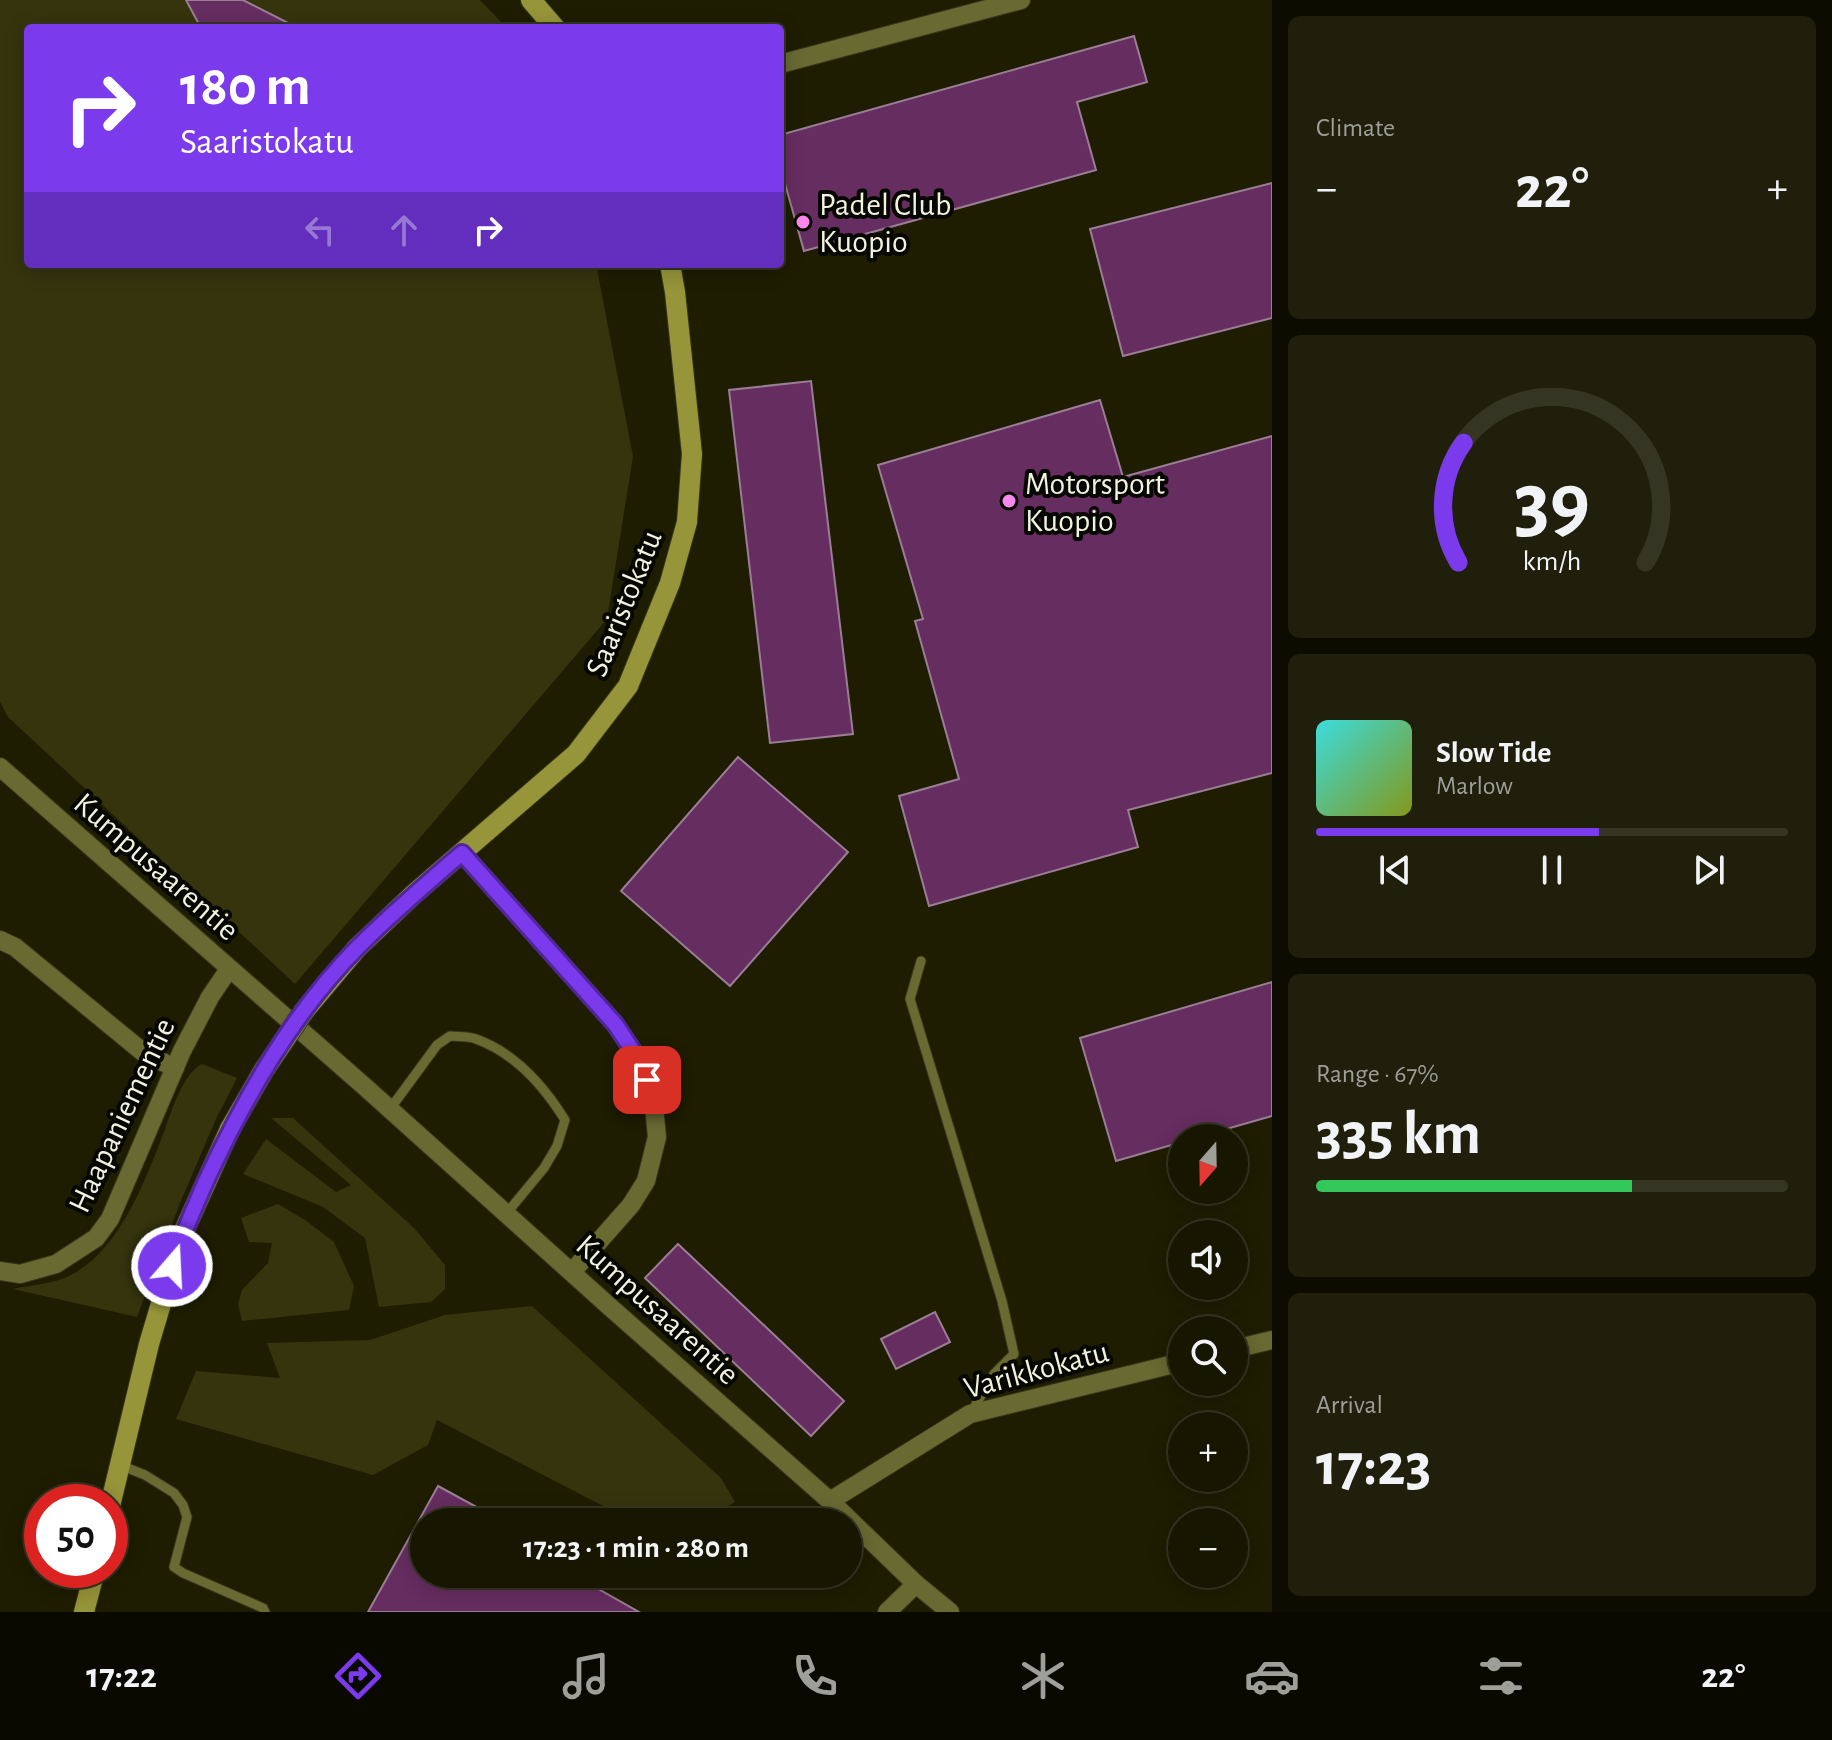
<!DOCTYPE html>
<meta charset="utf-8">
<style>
:root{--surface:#161601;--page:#1f1f0b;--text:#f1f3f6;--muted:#9e9f99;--line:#353523;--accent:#7c3aed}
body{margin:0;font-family:"Alegreya Sans",sans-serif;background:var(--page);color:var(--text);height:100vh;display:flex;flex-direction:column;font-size:30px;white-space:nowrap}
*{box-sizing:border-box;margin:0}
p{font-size:26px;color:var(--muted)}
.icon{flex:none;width:44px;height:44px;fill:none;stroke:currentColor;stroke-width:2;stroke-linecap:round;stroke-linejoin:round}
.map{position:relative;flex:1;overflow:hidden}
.panel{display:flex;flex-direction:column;gap:16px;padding:16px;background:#0c0c01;width:560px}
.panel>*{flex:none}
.banner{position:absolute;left:24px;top:24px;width:760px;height:244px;border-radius:8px;box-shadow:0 4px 20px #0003,0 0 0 2px var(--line);background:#7c3aed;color:#fff;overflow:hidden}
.needle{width:52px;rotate:200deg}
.tools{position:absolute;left:1168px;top:1124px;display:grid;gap:16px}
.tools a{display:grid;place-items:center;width:80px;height:80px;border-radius:50%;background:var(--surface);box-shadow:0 4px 20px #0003,0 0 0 2px var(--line);font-size:40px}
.speed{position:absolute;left:24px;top:1484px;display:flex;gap:16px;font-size:40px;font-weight:700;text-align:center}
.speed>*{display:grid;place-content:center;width:104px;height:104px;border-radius:50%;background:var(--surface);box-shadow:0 4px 20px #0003,0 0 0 2px var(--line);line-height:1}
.speed .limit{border:12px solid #d22;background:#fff;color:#111}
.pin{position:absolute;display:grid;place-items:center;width:68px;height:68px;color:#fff;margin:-34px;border-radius:16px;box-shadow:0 4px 12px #0006}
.me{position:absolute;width:88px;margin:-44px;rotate:19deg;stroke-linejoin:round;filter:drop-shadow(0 0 6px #0008)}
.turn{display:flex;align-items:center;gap:28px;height:168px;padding:0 24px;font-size:36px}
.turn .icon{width:104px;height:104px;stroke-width:2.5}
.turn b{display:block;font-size:56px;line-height:68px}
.lanes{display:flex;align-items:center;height:76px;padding:0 24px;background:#0003;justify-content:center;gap:40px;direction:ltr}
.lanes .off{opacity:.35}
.big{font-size:60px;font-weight:600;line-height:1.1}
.panel .widget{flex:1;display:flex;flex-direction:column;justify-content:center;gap:12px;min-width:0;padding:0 28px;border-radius:12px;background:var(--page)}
.panel .dial{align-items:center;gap:0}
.dial svg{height:208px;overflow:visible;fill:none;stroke:var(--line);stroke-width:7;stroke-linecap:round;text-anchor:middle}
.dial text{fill:var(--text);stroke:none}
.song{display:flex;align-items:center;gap:24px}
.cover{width:96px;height:96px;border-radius:12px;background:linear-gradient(135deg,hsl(180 70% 55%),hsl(70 70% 35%))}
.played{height:8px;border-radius:4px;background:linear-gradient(90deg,var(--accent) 60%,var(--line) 60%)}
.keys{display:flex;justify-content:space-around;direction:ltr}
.heat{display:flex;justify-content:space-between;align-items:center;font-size:44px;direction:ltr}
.charge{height:12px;border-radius:6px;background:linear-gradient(90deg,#34c759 67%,var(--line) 0)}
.trip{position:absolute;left:410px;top:1508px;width:452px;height:80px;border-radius:40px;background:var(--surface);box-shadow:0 4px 20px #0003,0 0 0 2px var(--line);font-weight:600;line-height:80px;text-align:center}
.tabs{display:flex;height:128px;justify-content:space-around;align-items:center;background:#090900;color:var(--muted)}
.tabs .icon{width:56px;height:56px}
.tabs .active{color:var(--accent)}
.tabs b{font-size:36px;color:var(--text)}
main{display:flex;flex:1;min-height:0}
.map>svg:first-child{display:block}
.green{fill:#35340d}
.building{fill:#662d60;stroke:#997e95;stroke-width:2}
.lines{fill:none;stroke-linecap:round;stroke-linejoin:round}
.lane-casing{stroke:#37371c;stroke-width:11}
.street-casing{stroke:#37371c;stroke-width:20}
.secondary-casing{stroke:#37371c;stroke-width:22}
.lane{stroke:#696932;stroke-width:9}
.street{stroke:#696932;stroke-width:18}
.secondary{stroke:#969539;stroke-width:20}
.secondary-bridge-casing{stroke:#37371c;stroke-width:22;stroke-linecap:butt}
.secondary-bridge{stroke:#969539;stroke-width:20}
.route-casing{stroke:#51269a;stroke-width:20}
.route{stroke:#7c3aed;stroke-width:14}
.poi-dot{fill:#f888eb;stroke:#070701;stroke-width:3}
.labels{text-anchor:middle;stroke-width:8;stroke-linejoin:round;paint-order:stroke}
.poi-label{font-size:32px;fill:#f1f2e0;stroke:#070701;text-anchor:start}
.street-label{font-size:32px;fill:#f1f2e0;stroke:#070701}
</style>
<main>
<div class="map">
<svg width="1272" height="1612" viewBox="0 0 1272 1612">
<rect width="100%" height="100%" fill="#1e1d01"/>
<!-- green -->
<g class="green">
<path d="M 0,0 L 480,0 L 507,28 L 28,28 L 28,264 L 596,264 L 633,456 L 607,619 L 295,984 L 8,717 L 0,702 Z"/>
<path d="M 202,1064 L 237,1078 L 216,1119 L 180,1203 L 137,1317 L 13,1289 C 30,1285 52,1284 67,1277 C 119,1253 145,1181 164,1132 C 171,1112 183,1073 202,1064 Z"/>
<path d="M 271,1118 L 293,1118 L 414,1228 L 445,1265 L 445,1289 L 431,1302 L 379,1307 L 365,1238 L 323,1207 L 243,1174 L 266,1139 L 336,1192 L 351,1185 Z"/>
<path d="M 278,1204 L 305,1220 L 334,1242 L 354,1286 L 349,1310 L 242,1321 L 238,1304 L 242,1290 L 268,1263 L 272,1243 L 249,1242 L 241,1218 Z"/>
<path d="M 532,1306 L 721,1478 L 735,1502 L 722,1510 L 724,1522 L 634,1522 L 437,1420 L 428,1445 L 373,1475 L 176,1419 L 196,1371 L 280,1378 L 267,1343 L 370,1340 L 445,1315 Z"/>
</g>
<!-- building -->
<g class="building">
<path d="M 186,0 L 243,0 L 298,28 L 222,28 L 218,26 L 214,28 L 201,28 Z"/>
<path d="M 1134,36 L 1147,82 L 1077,102 L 1096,170 L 804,251 L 780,166 L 780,135 Z"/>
<path d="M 1272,183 L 1272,318 L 1123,356 L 1090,229 Z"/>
<path d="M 811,381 L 853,734 L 770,743 L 729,390 Z"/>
<path d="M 1100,400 L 1123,477 L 1272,436 L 1272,773 L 1128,810 L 1138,847 L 929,906 L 899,796 L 959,779 L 915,621 L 923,619 L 878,465 Z"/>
<path d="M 738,757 L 848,852 L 730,986 L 621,891 Z"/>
<path d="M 1272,982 L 1272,1116 L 1195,1138 L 1182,1138 L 1182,1142 L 1116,1161 L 1080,1038 Z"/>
<path d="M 678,1244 L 844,1401 L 811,1436 L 645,1278 Z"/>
<path d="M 935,1312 L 950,1342 L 896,1369 L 881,1339 Z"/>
<path d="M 438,1486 L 504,1522 L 424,1522 L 424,1574 L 572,1574 L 639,1612 L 368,1612 Z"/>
</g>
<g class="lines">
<!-- lane casing -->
<g class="lane-casing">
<g id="lane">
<path d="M 921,961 L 910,999 L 1002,1301 L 1014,1354 L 994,1374 L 972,1411"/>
<path d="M 390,1109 L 437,1045 L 450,1036 C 459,1037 468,1036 476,1039 C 515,1053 544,1086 565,1120 L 557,1146 L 544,1168 L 506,1214"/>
<path d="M 120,1465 L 145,1475 L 174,1493 L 183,1505 L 187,1517 L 174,1567 L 183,1573 L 263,1608 L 265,1612"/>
</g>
</g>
<!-- street casing -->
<g class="street-casing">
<g id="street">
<path d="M 780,64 L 1021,0"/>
<path d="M 0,767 L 364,1086 L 610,1307 L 830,1501 L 916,1584 L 950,1612"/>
<path d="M 462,853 L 615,1024 L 641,1063 L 653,1097 L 657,1137 L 646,1181 L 631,1205 L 572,1272"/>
<path d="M 0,940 L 15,947 L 144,1053 L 175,1068"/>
<path d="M 0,1271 L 20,1274 L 56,1264 L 96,1238 L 110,1219 L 182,1051 L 210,997 L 229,969"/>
<path d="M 1234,1349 L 1272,1340"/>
<path d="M 830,1501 L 970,1414 L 1182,1362"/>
<path d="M 887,1612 L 916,1584"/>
</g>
</g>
<!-- secondary casing -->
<g class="secondary-casing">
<g id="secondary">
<path d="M 531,0 L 555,28"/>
<path d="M 357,948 L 414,894 L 576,754 L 628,686 L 670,583 L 687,522 L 692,454 L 675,292 L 670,264"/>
<path d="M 110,1506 L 149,1344 L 180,1240 L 230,1129"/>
<path d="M 84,1612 L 95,1570"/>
</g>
</g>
<!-- lane -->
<use href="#lane" class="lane"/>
<!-- street -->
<use href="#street" class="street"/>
<!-- secondary -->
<use href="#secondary" class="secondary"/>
<!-- secondary-bridge casing -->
<g class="secondary-bridge-casing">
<path id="secondary-bridge" d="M 230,1129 L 264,1070 L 304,1011 L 357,948"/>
</g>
<!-- secondary-bridge -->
<use href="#secondary-bridge" class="secondary-bridge"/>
</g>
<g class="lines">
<!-- route casing -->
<g class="route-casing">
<path id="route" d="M 172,1266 C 181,1237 194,1209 206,1181 C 245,1097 292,1014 358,947 C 391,914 427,883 462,853 L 615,1024 L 641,1063 L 647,1080"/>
</g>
<!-- route -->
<use href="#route" class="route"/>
</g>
<!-- markers -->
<g class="poi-dot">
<circle cx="803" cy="222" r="8"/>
<circle cx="1009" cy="501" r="8"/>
</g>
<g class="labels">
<!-- poi labels -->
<g class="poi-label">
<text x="819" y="215">Padel Club<tspan x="819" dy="37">Kuopio</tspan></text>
<text x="1025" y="494">Motorsport<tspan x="1025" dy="37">Kuopio</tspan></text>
</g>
<!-- street labels -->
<g class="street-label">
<text transform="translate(623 603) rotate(-68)" y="11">Saaristokatu</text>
<text transform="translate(157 866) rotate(41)" y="11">Kumpusaarentie</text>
<text transform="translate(121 1115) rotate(-65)" y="11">Haapaniementie</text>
<text transform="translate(658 1309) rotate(42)" y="11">Kumpusaarentie</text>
<text transform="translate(1036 1369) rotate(-15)" y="11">Varikkokatu</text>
</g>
</g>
</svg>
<div class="tools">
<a><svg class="needle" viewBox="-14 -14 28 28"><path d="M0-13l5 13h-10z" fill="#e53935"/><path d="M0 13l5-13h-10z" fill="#9e9f99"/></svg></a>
<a><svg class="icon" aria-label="sound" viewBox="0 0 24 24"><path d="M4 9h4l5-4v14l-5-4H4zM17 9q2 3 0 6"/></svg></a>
<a><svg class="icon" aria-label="search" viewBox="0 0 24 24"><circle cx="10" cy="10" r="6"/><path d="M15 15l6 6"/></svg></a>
<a>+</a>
<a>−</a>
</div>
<div class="speed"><div class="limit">50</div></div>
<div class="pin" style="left:647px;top:1080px;background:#d93025"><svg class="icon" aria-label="arrive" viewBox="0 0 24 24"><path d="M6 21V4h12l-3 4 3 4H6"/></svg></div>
<svg class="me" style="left:172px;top:1266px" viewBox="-20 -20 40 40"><circle r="17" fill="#7c3aed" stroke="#fff" stroke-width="3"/><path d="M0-11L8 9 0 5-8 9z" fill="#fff"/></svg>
<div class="trip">17:23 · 1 min · 280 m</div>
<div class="banner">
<div class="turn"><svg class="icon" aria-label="right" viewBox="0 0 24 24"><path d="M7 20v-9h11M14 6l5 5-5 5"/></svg><div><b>180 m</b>Saaristokatu</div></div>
<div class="lanes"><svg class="icon off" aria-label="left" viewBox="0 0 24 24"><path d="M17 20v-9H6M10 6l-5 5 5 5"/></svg><svg class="icon off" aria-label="ahead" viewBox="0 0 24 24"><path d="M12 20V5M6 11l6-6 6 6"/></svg><svg class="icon" aria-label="right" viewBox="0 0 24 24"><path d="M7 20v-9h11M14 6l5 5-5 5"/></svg></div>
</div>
</div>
<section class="panel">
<div class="widget"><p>Climate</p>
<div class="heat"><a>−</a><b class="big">22°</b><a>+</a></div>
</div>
<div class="widget dial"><svg viewBox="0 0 100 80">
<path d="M14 69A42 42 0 1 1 86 69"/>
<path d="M14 69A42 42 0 0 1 16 23" stroke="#7c3aed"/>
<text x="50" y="56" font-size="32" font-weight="700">39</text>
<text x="50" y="72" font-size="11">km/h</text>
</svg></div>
<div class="widget">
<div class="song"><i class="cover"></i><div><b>Slow Tide</b><p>Marlow</p></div></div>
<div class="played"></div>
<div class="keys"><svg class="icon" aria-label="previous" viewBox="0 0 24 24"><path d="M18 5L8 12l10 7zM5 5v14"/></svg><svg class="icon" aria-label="pause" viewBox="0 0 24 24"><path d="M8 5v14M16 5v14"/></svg><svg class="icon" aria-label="next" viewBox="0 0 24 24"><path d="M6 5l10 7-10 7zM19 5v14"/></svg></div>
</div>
<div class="widget"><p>Range · 67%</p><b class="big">335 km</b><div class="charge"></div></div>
<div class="widget"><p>Arrival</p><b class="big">17:23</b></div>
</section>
</main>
<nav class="tabs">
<b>17:22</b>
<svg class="icon active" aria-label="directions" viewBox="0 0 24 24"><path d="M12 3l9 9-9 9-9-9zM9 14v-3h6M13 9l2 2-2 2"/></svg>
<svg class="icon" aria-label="music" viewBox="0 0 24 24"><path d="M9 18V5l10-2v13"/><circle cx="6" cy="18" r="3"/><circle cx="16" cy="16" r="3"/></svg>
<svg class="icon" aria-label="phone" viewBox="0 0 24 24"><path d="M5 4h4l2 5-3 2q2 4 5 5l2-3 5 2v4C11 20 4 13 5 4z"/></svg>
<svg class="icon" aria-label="climate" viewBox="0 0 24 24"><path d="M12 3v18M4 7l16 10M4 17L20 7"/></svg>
<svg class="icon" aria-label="car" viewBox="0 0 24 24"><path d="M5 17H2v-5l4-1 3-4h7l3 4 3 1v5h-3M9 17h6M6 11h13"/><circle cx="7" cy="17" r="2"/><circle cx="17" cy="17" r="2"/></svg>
<svg class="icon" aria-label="filters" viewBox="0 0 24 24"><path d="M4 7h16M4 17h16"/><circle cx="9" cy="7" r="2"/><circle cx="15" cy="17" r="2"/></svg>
<b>22°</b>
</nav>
